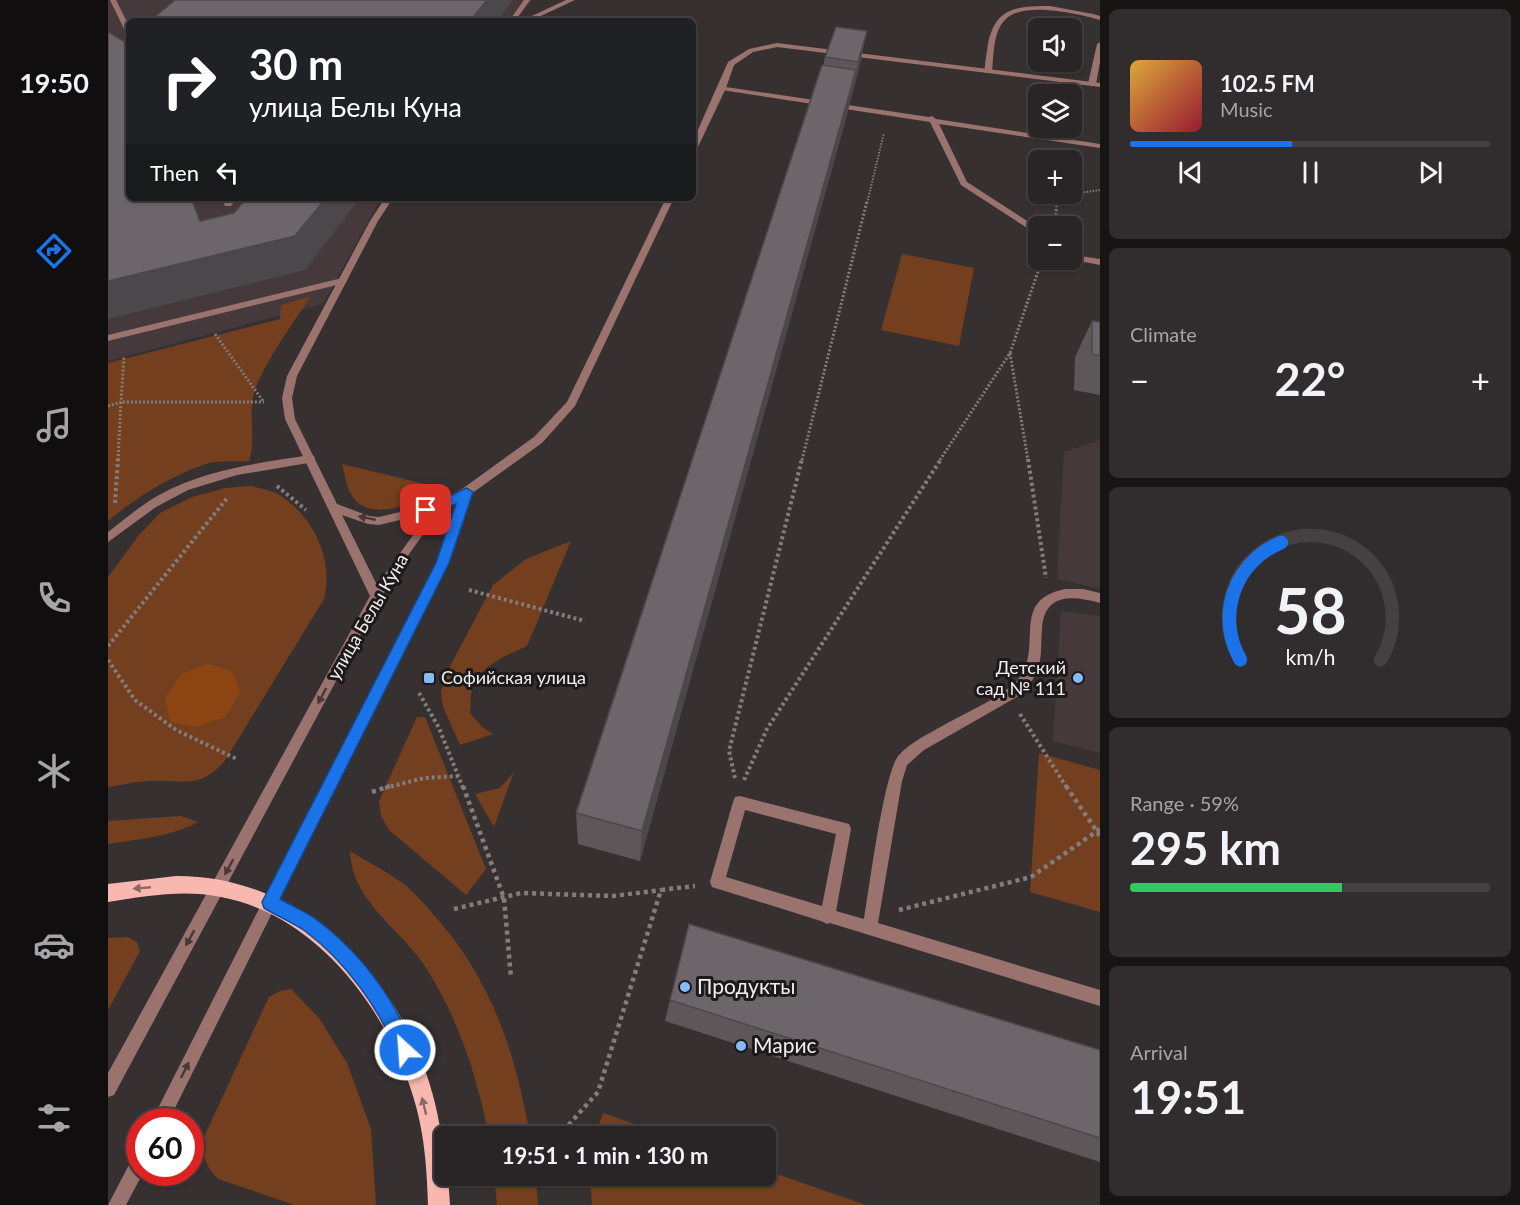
<!DOCTYPE html>
<meta charset="utf-8">
<style>
:root{--surface:#292425;--page:#312c2d;--text:#f1f3f6;--muted:#a5a4a7;--line:#454142;--accent:#1a73e8}
body{margin:0;font-family:Lato,sans-serif;background:var(--page);color:var(--text);height:100vh;display:flex;flex-direction:column;font-size:22px;white-space:nowrap}
*{box-sizing:border-box;margin:0}
p{font-size:20px;color:var(--muted)}
.icon{flex:none;width:33px;height:33px;fill:none;stroke:currentColor;stroke-width:2;stroke-linecap:round;stroke-linejoin:round}
.map{position:relative;flex:1;overflow:hidden}
.drawer{display:flex;flex-direction:column;gap:9px;padding:9px;background:#171414;width:420px}
.drawer>*{flex:none}
.hud{position:absolute;left:18px;top:18px;width:570px;height:183px;border-radius:9px;box-shadow:0 2px 4px #0004,0 0 0 2px var(--line);background:#202124;color:#fff;overflow:hidden}
.controls{position:absolute;left:920px;top:18px;display:grid;gap:12px}
.controls a{display:grid;place-items:center;width:54px;height:54px;border-radius:9px;background:var(--surface);box-shadow:0 2px 4px #0004,0 0 0 2px var(--line);font-size:30px}
.speed{position:absolute;left:18px;top:1108px;display:flex;gap:12px;font-size:30px;font-weight:700;text-align:center}
.speed>*{display:grid;place-content:center;width:78px;height:78px;border-radius:50%;background:var(--surface);box-shadow:0 2px 4px #0004,0 0 0 2px var(--line);line-height:1}
.speed .limit{border:9px solid #d22;background:#fff;color:#111}
.pin{position:absolute;display:grid;place-items:center;width:51px;height:51px;color:#fff;margin:-26px;border-radius:12px;box-shadow:0 3px 9px #0006}
.me{position:absolute;width:66px;margin:-33px;rotate:334deg;stroke-linejoin:round;filter:drop-shadow(0 0 4px #0008)}
.turn{display:flex;align-items:center;gap:21px;height:126px;padding:0 24px;font-size:27px}
.turn .icon{width:78px;height:78px;stroke-width:2.5}
.turn b{display:block;font-size:42px;line-height:51px}
.then{display:flex;align-items:center;height:57px;padding:0 24px;background:#0003;gap:12px;font-size:22px}
.big{font-size:45px;font-weight:700;line-height:1.1}
.drawer .tile{flex:1;display:flex;flex-direction:column;justify-content:center;gap:9px;min-width:0;padding:0 21px;border-radius:9px;background:var(--page)}
.drawer .dial{align-items:center;gap:0}
.dial svg{height:156px;overflow:visible;fill:none;stroke:var(--line);stroke-width:7;stroke-linecap:round;text-anchor:middle}
.dial text{fill:var(--text);stroke:none}
.song{display:flex;align-items:center;gap:18px}
.cover{width:72px;height:72px;border-radius:9px;background:linear-gradient(135deg,hsl(40 70% 55%),hsl(350 70% 35%))}
.played{height:6px;border-radius:3px;background:linear-gradient(90deg,var(--accent) 45%,var(--line) 45%)}
.keys{display:flex;justify-content:space-around;direction:ltr}
.heat{display:flex;justify-content:space-between;align-items:center;font-size:33px;direction:ltr}
.charge{height:9px;border-radius:4px;background:linear-gradient(90deg,#34c759 59%,var(--line) 0)}
.trip{position:absolute;left:326px;top:1126px;width:342px;height:60px;border-radius:9px;background:var(--surface);box-shadow:0 2px 4px #0004,0 0 0 2px var(--line);font-weight:700;line-height:60px;text-align:center}
main{display:flex;flex:1;min-height:0}
.tabs{display:flex;flex-direction:column;width:108px;justify-content:space-around;align-items:center;background:#100e0f;color:var(--muted)}
.tabs .icon{width:42px;height:42px}
.tabs .current{color:var(--accent)}
.tabs b{font-size:27px;color:var(--text)}
.map>svg:first-child{display:block}
.built{fill:#46393c}
.green{fill:#743f1e}
.forest{fill:#8c4512}
.lines{fill:none;stroke-linecap:round;stroke-linejoin:round}
.path-far3{stroke:#827c7d;stroke-width:2;stroke-dasharray:1.5 1.5;stroke-linecap:butt}
.path-far2{stroke:#827c7d;stroke-width:3;stroke-dasharray:2 2;stroke-linecap:butt}
.path-far1{stroke:#827c7d;stroke-width:4;stroke-dasharray:3 3;stroke-linecap:butt}
.path{stroke:#827c7d;stroke-width:4.5;stroke-dasharray:4 4;stroke-linecap:butt}
.lane{fill:#9b736e;fill-rule:evenodd}
.street{fill:#9b736e;fill-rule:evenodd}
.primary{fill:#f9b8af;fill-rule:evenodd}
.wall{fill:#5d575a}
.shaded-wall{fill:#4c474a}
.building{fill:#6c6569;stroke:#4c474a;stroke-width:1.5}
.oneway{fill:#483837}
.oneway2{fill:#8a6864}
.route{fill:#1a73e8;stroke:#114b97;stroke-width:1.5}
.poi-dot{fill:#84bcfb;stroke:#1c191a;stroke-width:2}
.labels{text-anchor:middle;stroke-width:6;stroke-linejoin:round;paint-order:stroke}
.street-label{font-size:18px;fill:#f2edee;stroke:#1c191a}
.poi-label{font-size:18px;fill:#f2edee;stroke:#1c191a;text-anchor:end}
.near-poi-label{font-size:21px;fill:#f2edee;stroke:#1c191a;text-anchor:start}
</style>
<main>
<nav class="tabs">
<b>19:50</b>
<svg class="icon current" aria-label="directions" viewBox="0 0 24 24"><path d="M12 3l9 9-9 9-9-9zM9 14v-3h6M13 9l2 2-2 2"/></svg>
<svg class="icon" aria-label="music" viewBox="0 0 24 24"><path d="M9 18V5l10-2v13"/><circle cx="6" cy="18" r="3"/><circle cx="16" cy="16" r="3"/></svg>
<svg class="icon" aria-label="phone" viewBox="0 0 24 24"><path d="M5 4h4l2 5-3 2q2 4 5 5l2-3 5 2v4C11 20 4 13 5 4z"/></svg>
<svg class="icon" aria-label="climate" viewBox="0 0 24 24"><path d="M12 3v18M4 7l16 10M4 17L20 7"/></svg>
<svg class="icon" aria-label="car" viewBox="0 0 24 24"><path d="M5 17H2v-5l4-1 3-4h7l3 4 3 1v5h-3M9 17h6M6 11h13"/><circle cx="7" cy="17" r="2"/><circle cx="17" cy="17" r="2"/></svg>
<svg class="icon" aria-label="filters" viewBox="0 0 24 24"><path d="M4 7h16M4 17h16"/><circle cx="9" cy="7" r="2"/><circle cx="15" cy="17" r="2"/></svg>
</nav>
<div class="map">
<svg width="992" height="1205" viewBox="0 0 992 1205">
<rect width="100%" height="100%" fill="#373031"/>
<!-- built -->
<g class="built">
<path d="M 0,0 L 424,0 L 408,21 L 21,21 L 21,198 L 273,198 L 215,304 L 0,361 Z"/>
<path d="M 992,440 L 992,589 L 949,579 L 956,452 Z"/>
<path d="M 953,611 L 992,616 L 992,753 L 945,741 Z"/>
</g>
<!-- green -->
<g class="green">
<path d="M 794,254 L 866,268 L 851,346 L 773,330 Z"/>
<path d="M 203,296 C 187,320 151,370 145,397 C 141,418 148,440 141,461 C 127,462 111,460 98,464 C 62,476 29,497 0,521 L 0,363 L 172,319 L 173,305 Z"/>
<path d="M 234,464 L 317,484 C 312,490 307,498 301,502 C 288,511 259,514 247,500 C 239,491 237,476 234,464 Z"/>
<path d="M 143,486 C 152,488 162,490 170,494 C 205,516 226,558 216,599 L 118,759 C 92,791 77,779 42,781 C 28,781 14,785 0,787 L 0,577 L 31,535 L 52,513 L 84,497 L 117,488 Z"/>
<path d="M 463,541 L 419,646 C 399,655 371,666 364,689 C 362,696 363,706 362,713 L 374,727 L 385,734 L 352,745 L 335,707 L 333,692 L 338,674 L 385,585 L 418,559 Z"/>
<path d="M 309,717 L 317,717 L 378,869 L 358,895 L 281,830 L 273,816 L 271,801 Z"/>
<path d="M 931,753 L 992,770 L 992,912 L 922,892 Z"/>
<path d="M 406,772 L 386,827 L 367,794 L 392,788 Z"/>
<path d="M 73,816 L 90,822 C 62,837 32,839 0,844 L 0,821 Z"/>
<path d="M 242,851 C 260,862 280,872 297,885 C 309,895 321,909 331,921 C 385,983 409,1058 422,1137 L 381,1137 C 370,1079 351,1021 320,971 C 295,929 244,904 242,851 Z"/>
<path d="M 20,937 L 29,942 L 32,951 L 0,1010 L 0,938 Z"/>
<path d="M 183,989 L 211,1018 L 239,1063 L 263,1129 L 268,1205 L 187,1205 L 110,1179 C 98,1167 95,1157 94,1141 L 161,997 L 172,991 Z"/>
<path d="M 495,1113 L 563,1137 L 487,1137 Z"/>
<path d="M 657,1170 L 758,1205 L 484,1205 L 482,1176 L 657,1176 Z"/>
<path d="M 386,1176 L 428,1176 L 430,1205 L 389,1205 Z"/>
</g>
<!-- forest -->
<path class="forest" d="M 100,664 L 124,671 L 132,692 L 117,717 L 88,727 L 62,722 L 57,698 L 73,674 Z"/>
<g class="lines">
<!-- path-far3 -->
<g class="path-far3">
<path d="M 759,203 L 776,133"/>
<path d="M 949,203 L 950,196 L 992,190"/>
</g>
<!-- path-far2 -->
<g class="path-far2">
<path d="M 947,223 L 949,201"/>
<path d="M 107,334 L 155,401"/>
<path d="M 902,353 L 920,460"/>
<path d="M 0,406 L 13,402 L 16,356"/>
<path d="M 10,460 L 13,402 L 156,402"/>
<path d="M 694,460 L 759,201"/>
<path d="M 832,460 L 902,353 L 934,260"/>
</g>
<!-- path-far1 -->
<g class="path-far1">
<path d="M 920,459 L 938,578"/>
<path d="M 169,486 L 198,510"/>
<path d="M 7,503 L 10,459"/>
<path d="M 361,590 L 477,621"/>
<path d="M 0,646 L 120,497"/>
<path d="M 0,660 L 27,700 L 68,730 L 129,759"/>
<path d="M 311,693 L 331,728 L 355,788"/>
<path d="M 912,714 L 959,788"/>
<path d="M 627,778 L 621,751 L 694,459"/>
<path d="M 636,780 L 659,729 L 833,459"/>
<path d="M 277,788 L 316,778 L 350,776"/>
</g>
<!-- path -->
<g class="path">
<path d="M 355,786 L 396,898 L 403,978"/>
<path d="M 958,786 L 992,836"/>
<path d="M 264,792 L 282,786"/>
<path d="M 346,909 L 413,893 L 505,896 L 553,890"/>
<path d="M 791,910 L 923,877 L 992,829"/>
<path d="M 450,1137 L 490,1092 L 553,890 L 587,886"/>
</g>
<!-- lane -->
<g class="lane">
<path d="M 2,0 L 8,0 L 21,26 L 21,35 L 18,33 Z"/>
<path d="M 416,0 L 422,0 L 407,21 L 401,21 Z"/>
<path d="M 942,6 L 985,14 L 992,16 L 992,20 C 970,14 913,0 896,21 C 885,33 886,55 884,71 L 877,73 C 876,64 879,53 880,44 C 887,7 910,6 942,6 Z"/>
<path d="M 992,42 L 992,62 L 988,84 L 984,86 L 980,84 L 989,44 Z"/>
<path d="M 611,86 L 821,117 L 824,116 L 828,119 L 992,144 L 992,148 L 831,124 L 859,182 L 930,228 L 930,235 L 853,185 L 822,122 L 614,90 L 610,88 Z"/>
<path d="M 121,198 L 129,198 L 123,206 L 117,206 L 116,204 Z"/>
<path d="M 963,251 L 972,256 L 992,259 L 992,265 L 966,260 L 963,258 Z"/>
<path d="M 234,278 L 239,281 L 237,283 L 0,341 L 0,335 Z"/>
<path d="M 202,455 L 206,456 L 207,459 L 206,462 L 129,475 L 80,490 L 48,507 L 0,542 L 0,532 C 17,519 34,504 53,494 C 99,469 152,463 202,455 Z"/>
<path d="M 957,589 L 975,589 L 992,593 L 992,603 C 966,596 937,592 934,628 C 933,640 934,653 931,666 C 928,676 921,685 914,694 L 816,750 L 799,765 L 794,781 L 770,923 L 992,990 L 992,1006 L 722,923 L 719,924 L 713,921 L 604,887 L 602,882 L 625,802 L 627,797 L 632,796 L 741,824 L 743,829 L 728,911 L 756,919 C 761,891 776,771 791,755 C 803,742 820,734 836,725 C 857,713 899,695 912,677 C 935,645 902,600 957,589 ZM 637,810 L 728,834 L 714,906 L 618,877 Z"/>
<path d="M 162,895 L 167,897 L 169,902 L 167,907 L 60,1122 L 43,1122 L 157,897 Z"/>
<path d="M 32,1153 L 32,1173 L 35,1173 L 18,1205 L 0,1205 L 26,1155 Z"/>
</g>
<!-- street -->
<g class="street">
<path d="M 458,0 L 467,0 L 422,21 L 413,21 Z"/>
<path d="M 669,43 L 992,83 L 992,87 L 669,47 L 645,52 L 626,65 L 618,88 L 589,149 L 585,151 L 585,141 L 620,62 L 641,49 Z"/>
<path d="M 277,198 L 285,198 L 270,221 L 189,376 L 184,398 L 187,419 L 229,504 L 261,516 L 271,517 L 330,503 L 354,489 L 426,437 L 459,402 L 558,198 L 566,198 L 467,406 L 434,443 L 363,494 L 340,563 L 167,907 L 162,909 L 157,907 L 155,902 L 157,897 L 328,563 L 349,502 C 320,518 291,571 272,599 L 6,1095 L 0,1097 L 0,1073 L 262,596 L 177,419 L 174,398 L 179,376 L 262,221 ZM 321,513 L 269,585 L 234,515 L 260,524 L 271,525 Z"/>
</g>
<!-- primary -->
<path class="primary" d="M 68,876 C 224,875 336,1030 336,1176 L 340,1176 L 342,1205 L 320,1205 C 319,1173 317,1141 309,1110 C 285,1017 213,916 113,897 C 76,889 37,896 0,902 L 0,884 Z"/>
</g>
<!-- wall -->
<g class="wall">
<path d="M 759,31 L 750,72 L 532,861 L 470,844 L 468,813 L 715,66 L 717,57 Z"/>
<path d="M 984,321 L 992,322 L 992,395 L 966,390 L 967,357 Z"/>
<path d="M 562,1000 L 992,1050 L 992,1162 L 557,1021 Z"/>
</g>
<!-- shaded-wall -->
<g class="shaded-wall">
<path d="M 379,0 L 405,0 L 389,21 L 362,21 Z"/>
<path d="M 759,31 L 750,72 L 742,103 L 750,62 Z"/>
<path d="M 748,70 L 740,112 L 532,861 L 534,831 Z"/>
<path d="M 218,198 L 252,198 L 197,270 L 0,319 L 0,281 Z"/>
</g>
<!-- building -->
<g class="building">
<path d="M 67,0 L 379,0 L 362,21 L 42,21 Z"/>
<path d="M 728,27 L 759,31 L 750,62 L 717,57 Z"/>
<path d="M 0,32 L 17,42 L 21,38 L 21,198 L 83,198 L 92,221 L 126,213 L 139,198 L 218,198 L 187,236 L 0,281 Z"/>
<path d="M 714,65 L 748,70 L 534,831 L 468,813 Z"/>
<path d="M 984,321 L 992,322 L 992,356 L 984,354 Z"/>
<path d="M 581,924 L 992,1050 L 992,1138 L 562,1000 Z"/>
</g>
<!-- one-way arrows -->
<defs><path id="oneway-solid" d="M-6-.8H1V-3.2L6.5 0L1 3.2V.8H-6Z" transform="scale(1.5)"/></defs>
<g class="oneway">
<use href="#oneway-solid" transform="translate(259 518) rotate(-168)"/>
<use href="#oneway-solid" transform="translate(214 696) rotate(118)"/>
<use href="#oneway-solid" transform="translate(121 867) rotate(119)"/>
<use href="#oneway-solid" transform="translate(82 938) rotate(119)"/>
<use href="#oneway-solid" transform="translate(77 1070) rotate(-63)"/>
</g>
<g class="oneway2">
<use href="#oneway-solid" transform="translate(34 888) rotate(175)"/>
<use href="#oneway-solid" transform="translate(316 1106) rotate(-104)"/>
</g>
<!-- route -->
<path class="route" d="M 358,488 L 365,492 L 341,563 L 172,899 C 184,906 198,912 209,920 C 253,953 286,999 307,1050 L 304,1056 L 297,1059 L 291,1056 C 271,1008 238,962 197,931 C 184,922 169,916 156,908 L 154,902 L 328,563 L 348,504 L 318,514 L 311,510 L 313,506 L 331,502 Z"/>
<!-- markers -->
<g class="poi-dot">
<rect x="315" y="672" width="12" height="12" rx="3"/>
<circle cx="970" cy="678" r="6"/>
<circle cx="577" cy="987" r="6"/>
<circle cx="633" cy="1046" r="6"/>
</g>
<g class="labels">
<!-- street labels -->
<g class="street-label">
<text transform="translate(260 617) rotate(-60)" y="6">улица Белы Куна</text>
</g>
<!-- poi labels -->
<g class="poi-label">
<text x="958" y="674">Детский<tspan x="958" dy="21">сад № 111</tspan></text>
<text x="333" y="684" text-anchor="start">Софийская улица</text>
</g>
<!-- near-poi labels -->
<g class="near-poi-label">
<text x="589" y="994">Продукты</text>
<text x="645" y="1053">Марис</text>
</g>
</g>
</svg>
<div class="controls">
<a><svg class="icon" aria-label="sound" viewBox="0 0 24 24"><path d="M4 9h4l5-4v14l-5-4H4zM17 9q2 3 0 6"/></svg></a>
<a><svg class="icon" aria-label="layers" viewBox="0 0 24 24"><path d="M12 4l9 5-9 5-9-5zM3 14l9 5 9-5"/></svg></a>
<a>+</a>
<a>−</a>
</div>
<div class="speed"><div class="limit">60</div></div>
<div class="pin" style="left:318px;top:510px;background:#d93025"><svg class="icon" aria-label="arrive" viewBox="0 0 24 24"><path d="M6 21V4h12l-3 4 3 4H6"/></svg></div>
<svg class="me" style="left:297px;top:1050px" viewBox="-20 -20 40 40"><circle r="17" fill="#1a73e8" stroke="#fff" stroke-width="3"/><path d="M0-11L8 9 0 5-8 9z" fill="#fff"/></svg>
<div class="trip">19:51 · 1 min · 130 m</div>
<div class="hud">
<div class="turn"><svg class="icon" aria-label="right" viewBox="0 0 24 24"><path d="M7 20v-9h11M14 6l5 5-5 5"/></svg><div><b>30 m</b>улица Белы Куна</div></div>
<div class="then">Then<svg class="icon" aria-label="left" viewBox="0 0 24 24"><path d="M17 20v-9H6M10 6l-5 5 5 5"/></svg></div>
</div>
</div>
<section class="drawer">
<div class="tile">
<div class="song"><i class="cover"></i><div><b>102.5 FM</b><p>Music</p></div></div>
<div class="played"></div>
<div class="keys"><svg class="icon" aria-label="previous" viewBox="0 0 24 24"><path d="M18 5L8 12l10 7zM5 5v14"/></svg><svg class="icon" aria-label="pause" viewBox="0 0 24 24"><path d="M8 5v14M16 5v14"/></svg><svg class="icon" aria-label="next" viewBox="0 0 24 24"><path d="M6 5l10 7-10 7zM19 5v14"/></svg></div>
</div>
<div class="tile"><p>Climate</p>
<div class="heat"><a>−</a><b class="big">22°</b><a>+</a></div>
</div>
<div class="tile dial"><svg viewBox="0 0 100 80">
<path d="M14 69A42 42 0 1 1 86 69"/>
<path d="M14 69A42 42 0 0 1 35 9" stroke="#1a73e8"/>
<text x="50" y="56" font-size="32" font-weight="700">58</text>
<text x="50" y="72" font-size="11">km/h</text>
</svg></div>
<div class="tile"><p>Range · 59%</p><b class="big">295 km</b><div class="charge"></div></div>
<div class="tile"><p>Arrival</p><b class="big">19:51</b></div>
</section>
</main>
